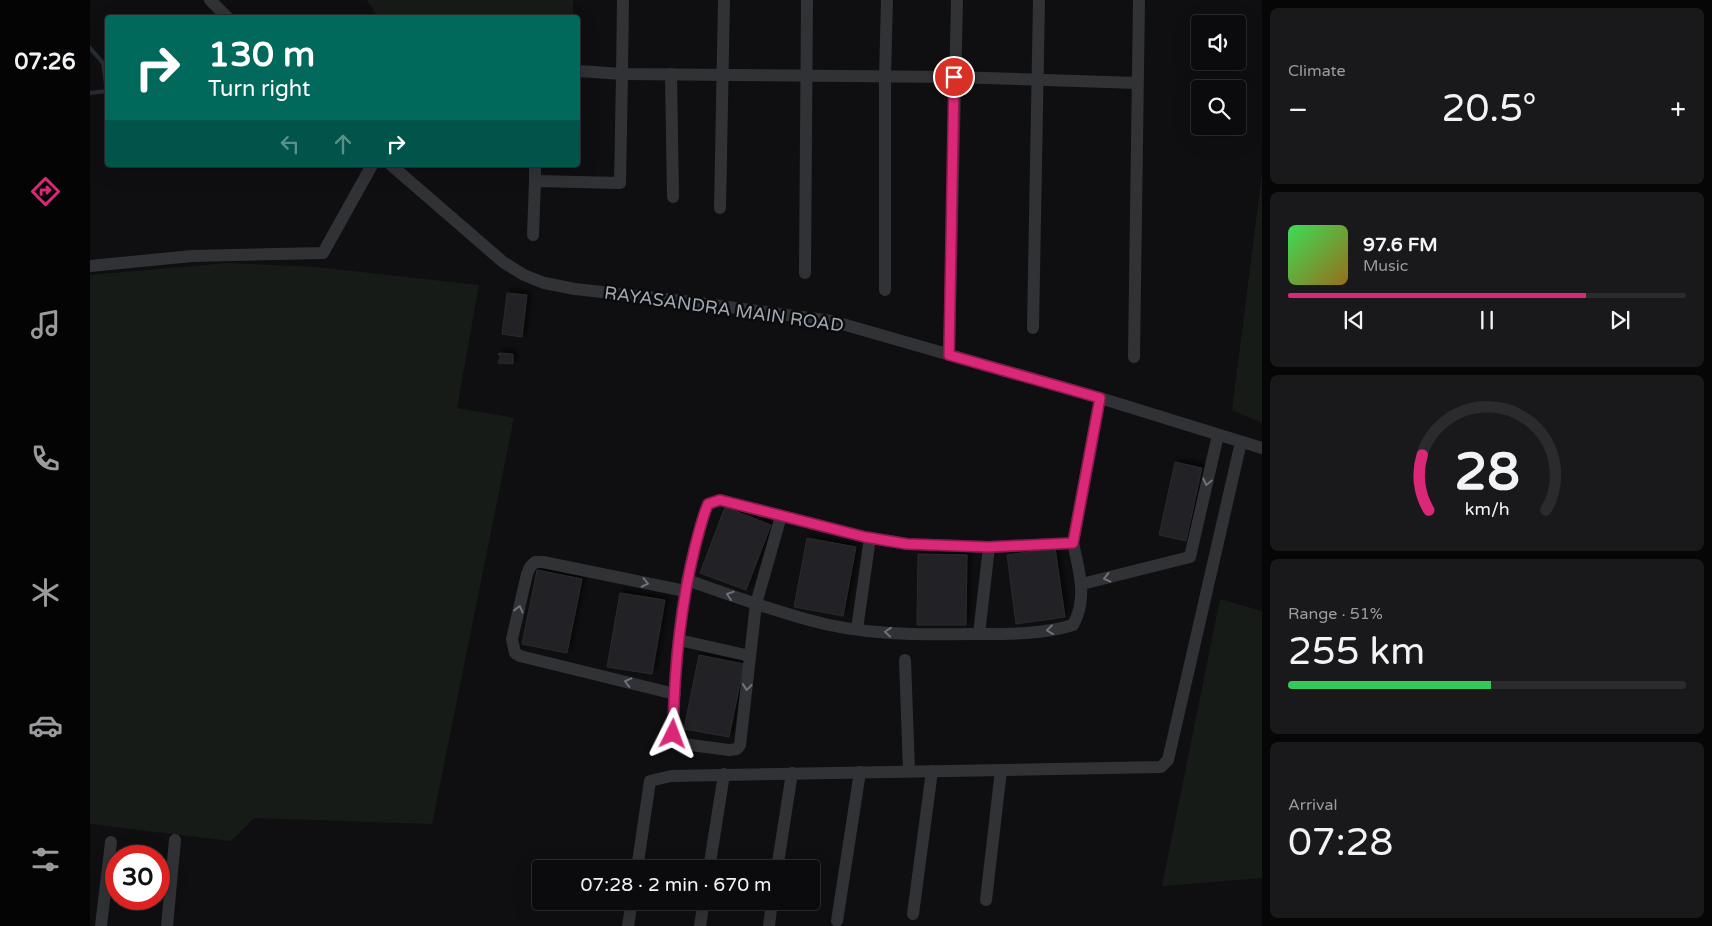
<!DOCTYPE html>
<meta charset="utf-8">
<style>
:root{--surface:#0b0b0d;--page:#19191b;--text:#f1f3f6;--muted:#9a9b9d;--line:#2b2b2e;--accent:#db2777}
body{margin:0;font-family:"Varela Round",sans-serif;background:var(--page);color:var(--text);height:100vh;display:flex;flex-direction:column;font-size:19px;white-space:nowrap}
*{box-sizing:border-box;margin:0}
p{font-size:16px;color:var(--muted)}
.icon{flex:none;width:28px;height:28px;fill:none;stroke:currentColor;stroke-width:2;stroke-linecap:round;stroke-linejoin:round}
.map{position:relative;flex:1;overflow:hidden}
.panel{display:flex;flex-direction:column;gap:8px;padding:8px;background:#060607;width:450px}
.panel>*{flex:none}
.guide{position:absolute;left:15px;top:15px;width:475px;height:152px;border-radius:5px;box-shadow:0 5px 20px #0002,0 0 0 1px var(--line);background:#00695c;color:#fff;overflow:hidden}
.controls{position:absolute;left:1101px;top:15px;display:grid;gap:10px}
.controls a{display:grid;place-items:center;width:55px;height:55px;border-radius:5px;background:var(--surface);box-shadow:0 5px 20px #0002,0 0 0 1px var(--line);font-size:25px}
.speed{position:absolute;left:15px;top:845px;display:flex;gap:10px;font-size:25px;font-weight:700;text-align:center}
.speed>*{display:grid;place-content:center;width:65px;height:65px;border-radius:50%;background:var(--surface);box-shadow:0 5px 20px #0002,0 0 0 1px var(--line);line-height:1}
.speed .limit{border:8px solid #d22;background:#fff;color:#111}
.pin{position:absolute;display:grid;place-items:center;width:42px;height:42px;color:#fff;margin:-21px;border:2px solid #fff;border-radius:50%;box-shadow:0 1px 5px #0007}
.me{position:absolute;width:55px;margin:-28px;rotate:3deg;stroke-linejoin:round;filter:drop-shadow(0 0 4px #0008)}
.turn{display:flex;align-items:center;gap:18px;height:105px;padding:0 20px;font-size:22px}
.turn .icon{width:65px;height:65px;stroke-width:2.5}
.turn b{display:block;font-size:35px;line-height:42px}
.lanes{display:flex;align-items:center;height:48px;padding:0 20px;background:#0003;justify-content:center;gap:25px;direction:ltr}
.lanes .off{opacity:.35}
.big{font-size:38px;font-weight:600;line-height:1.1}
.panel .widget{flex:1;display:flex;flex-direction:column;justify-content:center;gap:8px;min-width:0;padding:0 18px;border-radius:8px;background:var(--page)}
.panel .dial{align-items:center;gap:0}
.dial svg{height:130px;overflow:visible;fill:none;stroke:var(--line);stroke-width:7;stroke-linecap:round;text-anchor:middle}
.dial text{fill:var(--text);stroke:none}
.song{display:flex;align-items:center;gap:15px}
.cover{width:60px;height:60px;border-radius:8px;background:linear-gradient(135deg,hsl(130 70% 55%),hsl(40 70% 35%))}
.played{height:5px;border-radius:2px;background:linear-gradient(90deg,var(--accent) 75%,var(--line) 75%)}
.keys{display:flex;justify-content:space-around;direction:ltr}
.heat{display:flex;justify-content:space-between;align-items:center;font-size:28px;direction:ltr}
.charge{height:8px;border-radius:4px;background:linear-gradient(90deg,#34c759 51%,var(--line) 0)}
.trip{position:absolute;left:442px;top:860px;width:288px;height:50px;border-radius:5px;background:var(--surface);box-shadow:0 5px 20px #0002,0 0 0 1px var(--line);font-weight:600;line-height:50px;text-align:center}
main{display:flex;flex:1;min-height:0}
.tab-bar{display:flex;flex-direction:column;width:90px;justify-content:space-around;align-items:center;background:#040405;color:var(--muted)}
.tab-bar .icon{width:35px;height:35px}
.tab-bar .on{color:var(--accent)}
.tab-bar b{font-size:22px;color:var(--text)}
.map>svg:first-child{display:block}
.green{fill:#161b17}
.lines{fill:none;stroke-linecap:round;stroke-linejoin:round}
.stream{stroke:#272e33;stroke-width:4}
.building{fill:#222325;stroke:#2a2a2c;filter:url(#shadow)}
.minor{stroke:#313235;stroke-width:12}
.oneway{stroke:#6f7279}
.route-casing{stroke:#8e194d;stroke-width:12}
.route{stroke:#db2777;stroke-width:9}
.labels{text-anchor:middle;stroke-width:5;stroke-linejoin:round;paint-order:stroke}
.street-label{font-size:18px;fill:#a2a7b1;stroke:#0a0b0c}
</style>
<main>
<nav class="tab-bar">
<b>07:26</b>
<svg class="icon on" aria-label="directions" viewBox="0 0 24 24"><path d="M12 3l9 9-9 9-9-9zM9 14v-3h6M13 9l2 2-2 2"/></svg>
<svg class="icon" aria-label="music" viewBox="0 0 24 24"><path d="M9 18V5l10-2v13"/><circle cx="6" cy="18" r="3"/><circle cx="16" cy="16" r="3"/></svg>
<svg class="icon" aria-label="phone" viewBox="0 0 24 24"><path d="M5 4h4l2 5-3 2q2 4 5 5l2-3 5 2v4C11 20 4 13 5 4z"/></svg>
<svg class="icon" aria-label="climate" viewBox="0 0 24 24"><path d="M12 3v18M4 7l16 10M4 17L20 7"/></svg>
<svg class="icon" aria-label="car" viewBox="0 0 24 24"><path d="M5 17H2v-5l4-1 3-4h7l3 4 3 1v5h-3M9 17h6M6 11h13"/><circle cx="7" cy="17" r="2"/><circle cx="17" cy="17" r="2"/></svg>
<svg class="icon" aria-label="filters" viewBox="0 0 24 24"><path d="M4 7h16M4 17h16"/><circle cx="9" cy="7" r="2"/><circle cx="15" cy="17" r="2"/></svg>
</nav>
<div class="map">
<svg width="1172" height="926" viewBox="0 0 1172 926">
<defs>
<filter id="shadow"><feDropShadow dx="3.5" dy="-3.5" stdDeviation="2.5" flood-color="#0009"/></filter>
</defs>
<rect width="100%" height="100%" fill="#0f0f11"/>
<!-- green -->
<g class="green">
<path d="M 277,0 L 483,0 L 483,17 L 288,17 Z"/>
<path d="M 1172,174 L 1172,423 L 1142,410 Z"/>
<path d="M 137,263 L 227,267 L 389,285 L 367,408 L 424,418 L 342,824 L 164,818 L 141,841 L 0,824 L 0,275 Z"/>
<path d="M 1130,599 L 1172,611 L 1172,878 L 1072,886 Z"/>
</g>
<g class="lines">
<!-- stream -->
<path class="stream" d="M 0,48 L 13,63 L 17,91 L 0,93"/>
</g>
<!-- building -->
<g class="building">
<path d="M 417,293 L 437,295 L 432,337 L 412,334 Z"/>
<path d="M 409,353 L 423,354 L 423,364 L 408,363 L 411,355 L 408,355 Z"/>
<path d="M 1085,462 L 1112,468 L 1096,541 L 1069,535 Z"/>
<path d="M 635,507 L 681,525 L 656,590 L 610,573 Z"/>
<path d="M 717,538 L 766,547 L 753,616 L 704,607 Z"/>
<path d="M 965,548 L 975,617 L 926,624 L 917,555 Z"/>
<path d="M 828,554 L 877,555 L 876,625 L 827,625 Z"/>
<path d="M 447,570 L 492,579 L 477,653 L 432,644 Z"/>
<path d="M 530,593 L 575,600 L 562,674 L 517,667 Z"/>
<path d="M 609,655 L 654,664 L 639,737 L 594,729 Z"/>
</g>
<g class="lines">
<!-- minor -->
<g class="minor">
<path d="M 120,0 L 138,18"/>
<path d="M 533,0 L 532,74 L 864,77 L 1047,83"/>
<path d="M 581,74 L 583,197"/>
<path d="M 301,165 L 413,262 L 434,275 L 454,283 L 485,289 L 602,302 L 742,321 L 1010,398 L 1172,448"/>
<path d="M 445,181 L 445,165"/>
<path d="M 630,208 L 634,0"/>
<path d="M 443,235 L 445,181 L 530,183 L 532,74 L 488,71"/>
<path d="M 0,266 L 102,256 L 233,253 L 282,165"/>
<path d="M 715,273 L 717,0"/>
<path d="M 795,290 L 795,77 L 797,0"/>
<path d="M 943,328 L 949,0"/>
<path d="M 859,355 L 867,0"/>
<path d="M 1044,357 L 1049,0"/>
<path d="M 691,516 L 666,604 L 650,745 L 647,749 L 639,750 L 593,744 L 585,740 L 583,734 C 584,672 589,608 605,547 C 609,533 612,518 618,504 L 630,500 L 775,537 L 817,544 L 899,547 L 983,543 L 1010,398"/>
<path d="M 597,580 C 637,594 678,609 719,620 C 771,635 827,635 881,634 C 914,634 951,635 983,625 C 998,599 989,570 983,543"/>
<path d="M 992,584 L 1100,557 L 1128,435"/>
<path d="M 767,629 L 780,538"/>
<path d="M 889,634 L 899,547"/>
<path d="M 589,640 L 660,656"/>
<path d="M 815,660 L 819,771"/>
<path d="M 585,694 L 430,656 L 425,653 L 422,639 L 437,574 L 440,567 L 445,562 L 453,562 L 595,591"/>
<path d="M 547,869 L 560,781 L 581,776 L 1071,767 L 1078,760 L 1151,442"/>
<path d="M 619,869 L 634,774"/>
<path d="M 687,869 L 702,773"/>
<path d="M 896,900 L 911,770"/>
<path d="M 823,914 L 842,771"/>
<path d="M 747,921 L 770,772"/>
<path d="M 11,926 L 21,842"/>
<path d="M 77,926 L 85,840"/>
<path d="M 538,926 L 542,901"/>
<path d="M 610,926 L 614,901"/>
<path d="M 679,926 L 682,901"/>
</g>
</g>
<!-- one-way arrows -->
<defs><path id="oneway-chevron" d="M-2-3.5L2.5 0L-2 3.5" fill="none" stroke-width="1.6" stroke-linecap="round" stroke-linejoin="round" transform="scale(1.25)"/></defs>
<g class="oneway">
<use href="#oneway-chevron" transform="translate(1117 482) rotate(103)"/>
<use href="#oneway-chevron" transform="translate(1017 578) rotate(166)"/>
<use href="#oneway-chevron" transform="translate(555 583) rotate(12)"/>
<use href="#oneway-chevron" transform="translate(640 595) rotate(-161)"/>
<use href="#oneway-chevron" transform="translate(429 609) rotate(-76)"/>
<use href="#oneway-chevron" transform="translate(960 630) rotate(173)"/>
<use href="#oneway-chevron" transform="translate(798 632) rotate(-175)"/>
<use href="#oneway-chevron" transform="translate(538 682) rotate(-166)"/>
<use href="#oneway-chevron" transform="translate(657 687) rotate(96)"/>
</g>
<g class="lines">
<!-- route casing -->
<g class="route-casing">
<path id="route" d="M 583,734 C 584,672 590,608 605,547 C 609,532 612,518 618,504 L 630,500 L 775,537 L 817,544 L 899,547 L 983,543 L 1010,398 L 859,355 L 864,77"/>
</g>
<!-- route -->
<use href="#route" class="route"/>
</g>
<g class="labels">
<!-- street labels -->
<g class="street-label">
<text transform="translate(634 309) rotate(8)" y="6">RAYASANDRA MAIN ROAD</text>
</g>
</g>
</svg>
<div class="controls">
<a><svg class="icon" aria-label="sound" viewBox="0 0 24 24"><path d="M4 9h4l5-4v14l-5-4H4zM17 9q2 3 0 6"/></svg></a>
<a><svg class="icon" aria-label="search" viewBox="0 0 24 24"><circle cx="10" cy="10" r="6"/><path d="M15 15l6 6"/></svg></a>
</div>
<div class="speed"><div class="limit">30</div></div>
<div class="pin" style="left:864px;top:77px;background:#d93025"><svg class="icon" aria-label="arrive" viewBox="0 0 24 24"><path d="M6 21V4h12l-3 4 3 4H6"/></svg></div>
<svg class="me" style="left:583px;top:734px" viewBox="-20 -20 40 40"><path d="M0-17L14 15 0 8-14 15z" fill="#db2777" stroke="#fff" stroke-width="4"/></svg>
<div class="trip">07:28 · 2 min · 670 m</div>
<div class="guide">
<div class="turn"><svg class="icon" aria-label="right" viewBox="0 0 24 24"><path d="M7 20v-9h11M14 6l5 5-5 5"/></svg><div><b>130 m</b>Turn right</div></div>
<div class="lanes"><svg class="icon off" aria-label="left" viewBox="0 0 24 24"><path d="M17 20v-9H6M10 6l-5 5 5 5"/></svg><svg class="icon off" aria-label="ahead" viewBox="0 0 24 24"><path d="M12 20V5M6 11l6-6 6 6"/></svg><svg class="icon" aria-label="right" viewBox="0 0 24 24"><path d="M7 20v-9h11M14 6l5 5-5 5"/></svg></div>
</div>
</div>
<section class="panel">
<div class="widget"><p>Climate</p>
<div class="heat"><a>−</a><b class="big">20.5°</b><a>+</a></div>
</div>
<div class="widget">
<div class="song"><i class="cover"></i><div><b>97.6 FM</b><p>Music</p></div></div>
<div class="played"></div>
<div class="keys"><svg class="icon" aria-label="previous" viewBox="0 0 24 24"><path d="M18 5L8 12l10 7zM5 5v14"/></svg><svg class="icon" aria-label="pause" viewBox="0 0 24 24"><path d="M8 5v14M16 5v14"/></svg><svg class="icon" aria-label="next" viewBox="0 0 24 24"><path d="M6 5l10 7-10 7zM19 5v14"/></svg></div>
</div>
<div class="widget dial"><svg viewBox="0 0 100 80">
<path d="M14 69A42 42 0 1 1 86 69"/>
<path d="M14 69A42 42 0 0 1 10 35" stroke="#db2777"/>
<text x="50" y="56" font-size="32" font-weight="700">28</text>
<text x="50" y="72" font-size="11">km/h</text>
</svg></div>
<div class="widget"><p>Range · 51%</p><b class="big">255 km</b><div class="charge"></div></div>
<div class="widget"><p>Arrival</p><b class="big">07:28</b></div>
</section>
</main>
